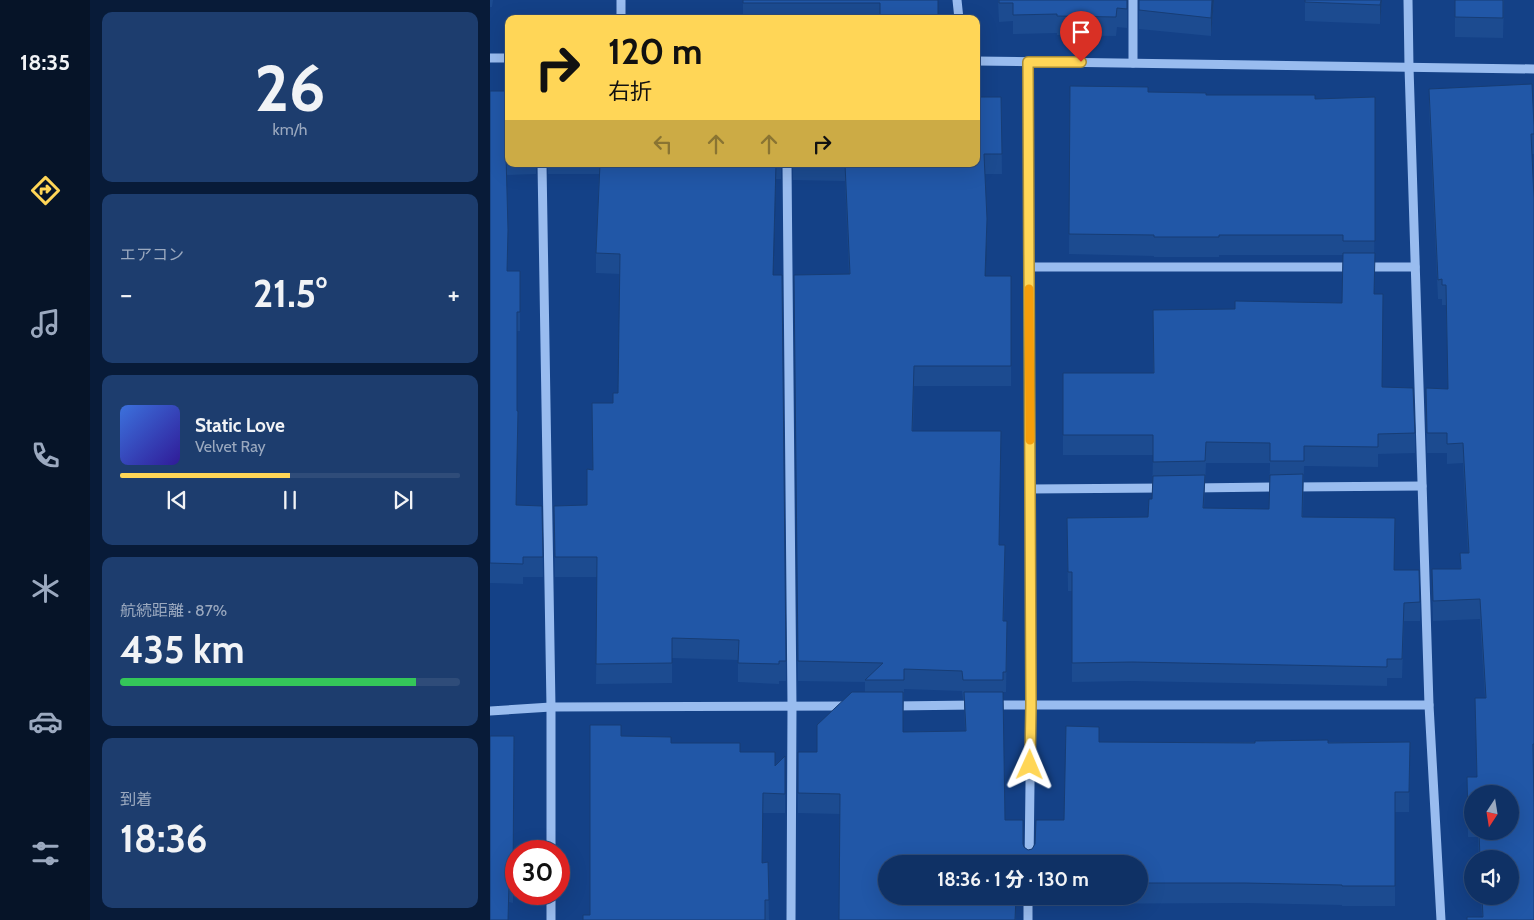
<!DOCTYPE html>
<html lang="ja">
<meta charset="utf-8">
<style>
:root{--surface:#0f3165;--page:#1d3d6e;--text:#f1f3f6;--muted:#9ba9bf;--line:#2f4c79;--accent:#ffd657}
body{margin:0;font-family:Cabin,"Noto Sans JP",sans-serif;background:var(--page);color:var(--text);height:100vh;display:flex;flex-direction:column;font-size:19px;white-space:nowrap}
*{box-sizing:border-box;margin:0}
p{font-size:16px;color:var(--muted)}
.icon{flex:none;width:28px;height:28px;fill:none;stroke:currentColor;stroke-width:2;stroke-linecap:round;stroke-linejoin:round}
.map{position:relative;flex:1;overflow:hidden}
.side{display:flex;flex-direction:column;gap:12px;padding:12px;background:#081b38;width:400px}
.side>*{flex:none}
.hud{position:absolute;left:15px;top:15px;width:475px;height:152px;border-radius:10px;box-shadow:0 5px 20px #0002,0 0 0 1px var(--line);background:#ffd657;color:#111;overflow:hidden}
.needle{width:32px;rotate:192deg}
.fabs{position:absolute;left:974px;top:785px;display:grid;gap:10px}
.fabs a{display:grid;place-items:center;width:55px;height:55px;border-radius:50%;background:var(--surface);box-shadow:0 5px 20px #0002,0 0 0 1px var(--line);font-size:25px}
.speed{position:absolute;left:15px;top:840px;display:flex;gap:10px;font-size:25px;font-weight:700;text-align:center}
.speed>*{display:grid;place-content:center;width:65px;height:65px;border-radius:50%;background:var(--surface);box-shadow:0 5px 20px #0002,0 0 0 1px var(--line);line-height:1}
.speed .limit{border:8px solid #d22;background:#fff;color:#111}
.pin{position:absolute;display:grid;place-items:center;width:42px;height:42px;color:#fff;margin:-51px -21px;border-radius:50% 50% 50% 0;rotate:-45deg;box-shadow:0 0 5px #0007}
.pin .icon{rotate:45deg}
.me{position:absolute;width:55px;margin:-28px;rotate:1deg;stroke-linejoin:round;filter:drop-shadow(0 0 4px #0008)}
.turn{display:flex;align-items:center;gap:18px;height:105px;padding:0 20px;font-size:22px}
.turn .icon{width:65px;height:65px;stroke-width:2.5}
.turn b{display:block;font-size:35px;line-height:42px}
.lanes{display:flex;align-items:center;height:48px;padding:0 20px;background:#0003;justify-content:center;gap:25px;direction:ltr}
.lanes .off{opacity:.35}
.big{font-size:38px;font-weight:800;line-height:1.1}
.side .tile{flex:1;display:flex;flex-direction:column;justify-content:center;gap:8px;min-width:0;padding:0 18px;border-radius:10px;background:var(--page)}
.side .dial{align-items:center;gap:0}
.dial b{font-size:65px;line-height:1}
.song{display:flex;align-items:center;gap:15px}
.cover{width:60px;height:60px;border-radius:8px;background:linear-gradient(135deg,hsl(220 70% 55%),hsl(250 70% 35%))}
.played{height:5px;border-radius:2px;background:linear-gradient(90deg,var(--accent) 50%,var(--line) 50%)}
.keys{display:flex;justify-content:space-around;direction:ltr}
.heat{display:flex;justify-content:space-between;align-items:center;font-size:28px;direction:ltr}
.charge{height:8px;border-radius:4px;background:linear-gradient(90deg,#34c759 87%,var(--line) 0)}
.trip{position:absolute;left:388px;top:855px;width:270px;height:50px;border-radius:25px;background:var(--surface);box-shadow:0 5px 20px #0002,0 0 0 1px var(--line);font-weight:800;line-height:50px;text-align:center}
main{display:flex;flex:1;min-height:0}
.tab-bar{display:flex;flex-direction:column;width:90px;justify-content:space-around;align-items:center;background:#061428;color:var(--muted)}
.tab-bar .icon{width:35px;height:35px}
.tab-bar .on{color:var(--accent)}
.tab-bar b{font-size:22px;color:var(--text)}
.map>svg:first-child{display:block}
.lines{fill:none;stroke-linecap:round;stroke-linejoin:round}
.minor{stroke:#99bcef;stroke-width:9}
.wall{fill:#1c4b90;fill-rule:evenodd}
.shaded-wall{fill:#173d75}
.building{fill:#2157a7;stroke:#173d75}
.route-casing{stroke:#a68b39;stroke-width:12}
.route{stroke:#ffd657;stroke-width:9}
.slow{stroke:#f59e0b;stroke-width:9}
</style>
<main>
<nav class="tab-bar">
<b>18:35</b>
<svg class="icon on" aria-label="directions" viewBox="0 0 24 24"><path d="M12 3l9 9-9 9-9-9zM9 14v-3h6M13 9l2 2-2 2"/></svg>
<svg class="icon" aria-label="music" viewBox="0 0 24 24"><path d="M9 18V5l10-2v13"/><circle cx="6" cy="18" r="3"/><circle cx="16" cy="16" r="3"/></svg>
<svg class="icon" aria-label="phone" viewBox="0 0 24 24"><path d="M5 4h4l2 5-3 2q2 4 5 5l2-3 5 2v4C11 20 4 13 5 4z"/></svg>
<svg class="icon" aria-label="climate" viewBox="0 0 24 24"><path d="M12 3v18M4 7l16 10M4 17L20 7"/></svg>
<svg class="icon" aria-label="car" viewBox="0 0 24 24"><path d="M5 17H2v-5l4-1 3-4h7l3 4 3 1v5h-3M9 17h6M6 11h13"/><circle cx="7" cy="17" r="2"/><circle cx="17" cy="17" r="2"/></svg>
<svg class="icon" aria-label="filters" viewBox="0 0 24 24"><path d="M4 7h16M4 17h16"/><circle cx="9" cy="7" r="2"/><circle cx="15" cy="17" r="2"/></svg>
</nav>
<section class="side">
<div class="tile dial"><b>26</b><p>km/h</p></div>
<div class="tile"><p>エアコン</p>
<div class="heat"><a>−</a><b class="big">21.5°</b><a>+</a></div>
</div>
<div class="tile">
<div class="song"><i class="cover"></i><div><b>Static Love</b><p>Velvet Ray</p></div></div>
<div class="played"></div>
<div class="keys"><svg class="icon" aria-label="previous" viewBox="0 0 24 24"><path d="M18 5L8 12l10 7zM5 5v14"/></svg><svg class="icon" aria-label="pause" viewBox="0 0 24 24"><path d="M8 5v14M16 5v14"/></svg><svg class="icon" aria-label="next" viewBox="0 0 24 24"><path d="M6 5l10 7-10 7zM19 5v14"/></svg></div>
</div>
<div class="tile"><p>航続距離 · 87%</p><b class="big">435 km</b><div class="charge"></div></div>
<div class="tile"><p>到着</p><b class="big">18:36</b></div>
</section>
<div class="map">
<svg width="1044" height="920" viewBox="0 0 1044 920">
<rect width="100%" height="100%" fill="#144187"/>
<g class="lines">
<!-- minor -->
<g class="minor">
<path d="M 131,0 L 131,19"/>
<path d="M 467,0 L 469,19"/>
<path d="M 643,0 L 643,63"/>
<path d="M 918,0 L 919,67 L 939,705"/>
<path d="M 0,58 L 19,58"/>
<path d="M 486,61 L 1044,69"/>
<path d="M 538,62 L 541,705 L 539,864"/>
<path d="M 52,164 L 61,707 L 61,851"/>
<path d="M 297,164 L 302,706 L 301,920"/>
<path d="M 539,267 L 925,267"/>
<path d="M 802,487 L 932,486"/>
<path d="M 702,488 L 789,487"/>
<path d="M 540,489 L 674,488"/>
<path d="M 503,705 L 939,705 L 951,920"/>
<path d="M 403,706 L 485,705"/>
<path d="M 0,711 L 61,707 L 360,706"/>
<path d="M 61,920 L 61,894"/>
<path d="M 538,920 L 538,896"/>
</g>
</g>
<!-- wall -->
<g class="wall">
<path d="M 0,0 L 3,0 L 2,7 L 0,7 Z"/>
<rect x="253" y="0" width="195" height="19"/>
<path d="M 508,0 L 637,0 L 637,28 L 627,27 L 626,36 L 567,35 L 567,33 L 523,34 L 523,21 L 509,22 Z"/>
<path d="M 649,0 L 724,0 L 721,36 L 649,29 Z"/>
<path d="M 815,0 L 892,0 L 890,24 L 815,21 Z"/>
<path d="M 965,0 L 1014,0 L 1013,38 L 965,37 Z"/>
<path d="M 580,86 L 658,92 L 716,95 L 825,99 L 885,97 L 884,294 L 892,387 L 925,433 L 925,453 L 888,454 L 888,467 L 814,466 L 813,517 L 905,570 L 930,602 L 930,621 L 914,621 L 912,678 L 897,678 L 897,686 L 642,681 L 582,682 L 582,591 L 578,591 L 577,518 L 658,517 L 662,499 L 663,455 L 573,455 L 573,373 L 663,373 L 663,310 L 745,309 L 852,303 L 853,255 L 729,255 L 729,257 L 664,257 L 664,256 L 579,254 ZM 716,463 L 780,463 L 779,509 L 714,508 Z"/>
<path d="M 939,89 L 1044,126 L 1044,154 L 1042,154 L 1044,198 L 1044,764 L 1043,764 L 1044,920 L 992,917 L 991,896 L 1020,896 L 1020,859 L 989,859 L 988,837 L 978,837 L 977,777 L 987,777 L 985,698 L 995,698 L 990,619 L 943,621 L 942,569 L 970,569 L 970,553 L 978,553 L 973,463 L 957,464 L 957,453 L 937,453 L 936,388 L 958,389 L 956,305 L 952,305 L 952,299 L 948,299 L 939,109 ZM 982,794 L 1020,831 L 982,831 Z"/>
<path d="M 0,91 L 19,91 L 19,164 L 46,164 L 46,174 L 16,175 L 17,271 L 30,271 L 30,331 L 27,331 L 27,411 L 28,430 L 26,505 L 52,506 L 53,577 L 33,577 L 33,584 L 0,583 Z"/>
<path d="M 511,97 L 512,174 L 495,174 L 497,239 L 495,276 L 521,276 L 521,386 L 424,386 L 423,431 L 510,545 L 515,564 L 514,621 L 517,641 L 516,692 L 513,692 L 515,820 L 533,845 L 534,847 L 538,850 L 542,849 L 574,820 L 609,742 L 920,742 L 919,812 L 905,812 L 905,906 L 852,906 L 852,905 L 755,903 L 544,904 L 544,896 L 649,896 L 649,864 L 396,864 L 396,896 L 532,896 L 532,904 L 526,904 L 526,920 L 349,920 L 350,814 L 308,813 L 308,752 L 327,752 L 375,692 L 375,682 L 308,681 L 304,275 L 359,274 L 355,181 L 303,180 L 303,164 L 486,164 ZM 414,689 L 472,691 L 473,700 L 474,700 L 475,731 L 413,732 Z"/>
<path d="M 58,164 L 291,164 L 291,179 L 286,179 L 283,275 L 292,275 L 296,681 L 289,681 L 289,684 L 248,682 L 248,660 L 182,658 L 182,683 L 106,684 L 107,577 L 65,577 L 64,506 L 97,505 L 102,470 L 123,403 L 128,393 L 130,274 L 106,273 L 106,253 L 109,174 L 58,174 Z"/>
<path d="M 24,736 L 23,903 L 19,902 L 0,920 Z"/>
<path d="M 131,736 L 250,752 L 285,766 L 295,756 L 295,813 L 273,813 L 272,863 L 278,862 L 279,920 L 100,915 Z"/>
</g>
<!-- shaded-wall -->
<g class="shaded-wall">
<path d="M 722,0 L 724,0 L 721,36 L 721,18 Z"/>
<path d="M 891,0 L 892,0 L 890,24 L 890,5 Z"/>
<path d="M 286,164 L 286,179 L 283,295 L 283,275 Z"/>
<path d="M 497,219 L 497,239 L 495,296 L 495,276 Z"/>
<path d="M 28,411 L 28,430 L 26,525 L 26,505 Z"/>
</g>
<!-- building -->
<g class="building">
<path d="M 253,0 L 448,0 L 448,19 L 390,19 L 390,3 L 253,3 Z"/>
<path d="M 509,0 L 637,0 L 637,9 L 627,8 L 626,17 L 567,16 L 567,14 L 523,15 L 523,3 L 509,3 Z"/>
<path d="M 649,0 L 722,0 L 721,18 L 649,10 Z"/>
<path d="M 815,0 L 891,0 L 890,5 L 815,2 Z"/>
<path d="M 965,0 L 1013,0 L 1013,18 L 965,17 Z"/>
<path d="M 1042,84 L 1044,126 L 1044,134 L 1041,134 L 1044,198 L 1044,744 L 1043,744 L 1044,807 L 1044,920 L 977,920 L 977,917 L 993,917 L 992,896 L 1020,896 L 1020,859 L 990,859 L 989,831 L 1020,831 L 1020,794 L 982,794 L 982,817 L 978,818 L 977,777 L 987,777 L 985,698 L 996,698 L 990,599 L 943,601 L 942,569 L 971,569 L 970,553 L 979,553 L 973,443 L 957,444 L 957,433 L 937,433 L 936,388 L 958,389 L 956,285 L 952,285 L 952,279 L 948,280 L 939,89 Z"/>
<path d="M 580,86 L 658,87 L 658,92 L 716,93 L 716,95 L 825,95 L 825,99 L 885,97 L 885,241 L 853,241 L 853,235 L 729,235 L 729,237 L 664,237 L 664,235 L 579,234 Z"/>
<path d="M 0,91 L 19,91 L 19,155 L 16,155 L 18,230 L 17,271 L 30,271 L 30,312 L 27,312 L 27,411 L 28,411 L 26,505 L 52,506 L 53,557 L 33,557 L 33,564 L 0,563 Z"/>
<path d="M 486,97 L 511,97 L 512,154 L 494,154 L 497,219 L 495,276 L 521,276 L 521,366 L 424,366 L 422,431 L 511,431 L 509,545 L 515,545 L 513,621 L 517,621 L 516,672 L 513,672 L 513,680 L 473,680 L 472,671 L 414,669 L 414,680 L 375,680 L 393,663 L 308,661 L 304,275 L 360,274 L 355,164 L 486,164 Z"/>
<path d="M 110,164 L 286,164 L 283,275 L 292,275 L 296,661 L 289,661 L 289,664 L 248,663 L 249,640 L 182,638 L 182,663 L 106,664 L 107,557 L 65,557 L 64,506 L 97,505 L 97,469 L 103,470 L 102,403 L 123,403 L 123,393 L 128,393 L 130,254 L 106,253 Z"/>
<path d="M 853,253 L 885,253 L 884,294 L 893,294 L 892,387 L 923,388 L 925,433 L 888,434 L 888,447 L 814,446 L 814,461 L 780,461 L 780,443 L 716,442 L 715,461 L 663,462 L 663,435 L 573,435 L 573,373 L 664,373 L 663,310 L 745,309 L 745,301 L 852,303 Z"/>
<path d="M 813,474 L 812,517 L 905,518 L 904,570 L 929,570 L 930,602 L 914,603 L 912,659 L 897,659 L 897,667 L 642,662 L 582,663 L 582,572 L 578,572 L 577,518 L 658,517 L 659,499 L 662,499 L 663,476 L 715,475 L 713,508 L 779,509 L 780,475 Z"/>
<path d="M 362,692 L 413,692 L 413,732 L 476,731 L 474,692 L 513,692 L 515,820 L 533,820 L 533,844 L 534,847 L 538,850 L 542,849 L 545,844 L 546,820 L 574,820 L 576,726 L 609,727 L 609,742 L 765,743 L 765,741 L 838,740 L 838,743 L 920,742 L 919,792 L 905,792 L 905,886 L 852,886 L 852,885 L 755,883 L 649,883 L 649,864 L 396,864 L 396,896 L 526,896 L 525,920 L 349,920 L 350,794 L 308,793 L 308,752 L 327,752 L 327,725 Z"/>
<path d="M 100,725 L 131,725 L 131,736 L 181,737 L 181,743 L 250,743 L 250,752 L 285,752 L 285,766 L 295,756 L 295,794 L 273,793 L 272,863 L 278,862 L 279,900 L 275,900 L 275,920 L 93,920 L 93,915 L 100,915 Z"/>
<path d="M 0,736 L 24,736 L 23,884 L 19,884 L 18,920 L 0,920 Z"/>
</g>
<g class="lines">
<!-- route casing -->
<g class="route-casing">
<path id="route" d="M 540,765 L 541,705 L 538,62 L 591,62"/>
</g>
<!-- route -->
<use href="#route" class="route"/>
<!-- slow -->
<path class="slow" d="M 539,289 L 540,440"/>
</g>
</svg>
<div class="fabs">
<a><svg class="needle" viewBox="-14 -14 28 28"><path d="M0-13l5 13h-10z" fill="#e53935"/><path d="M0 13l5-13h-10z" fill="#9ba9bf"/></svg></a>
<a><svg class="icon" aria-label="sound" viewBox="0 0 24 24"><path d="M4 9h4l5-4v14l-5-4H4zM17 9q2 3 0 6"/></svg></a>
</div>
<div class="speed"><div class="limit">30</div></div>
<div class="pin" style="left:591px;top:62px;background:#d93025"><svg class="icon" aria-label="arrive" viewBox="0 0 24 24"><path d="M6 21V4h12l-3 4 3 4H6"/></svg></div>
<svg class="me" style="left:540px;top:765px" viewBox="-20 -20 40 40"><path d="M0-17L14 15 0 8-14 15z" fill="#ffd657" stroke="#fff" stroke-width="4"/></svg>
<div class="trip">18:36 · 1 分 · 130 m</div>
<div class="hud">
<div class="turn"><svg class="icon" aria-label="right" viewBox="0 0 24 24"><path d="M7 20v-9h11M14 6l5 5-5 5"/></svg><div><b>120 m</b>右折</div></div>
<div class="lanes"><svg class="icon off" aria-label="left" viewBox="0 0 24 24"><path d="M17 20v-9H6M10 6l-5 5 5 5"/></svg><svg class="icon off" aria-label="ahead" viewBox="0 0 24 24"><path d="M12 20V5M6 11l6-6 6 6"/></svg><svg class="icon off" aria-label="ahead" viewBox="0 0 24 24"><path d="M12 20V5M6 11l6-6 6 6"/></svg><svg class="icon" aria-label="right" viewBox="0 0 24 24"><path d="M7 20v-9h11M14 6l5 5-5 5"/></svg></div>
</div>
</div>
</main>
